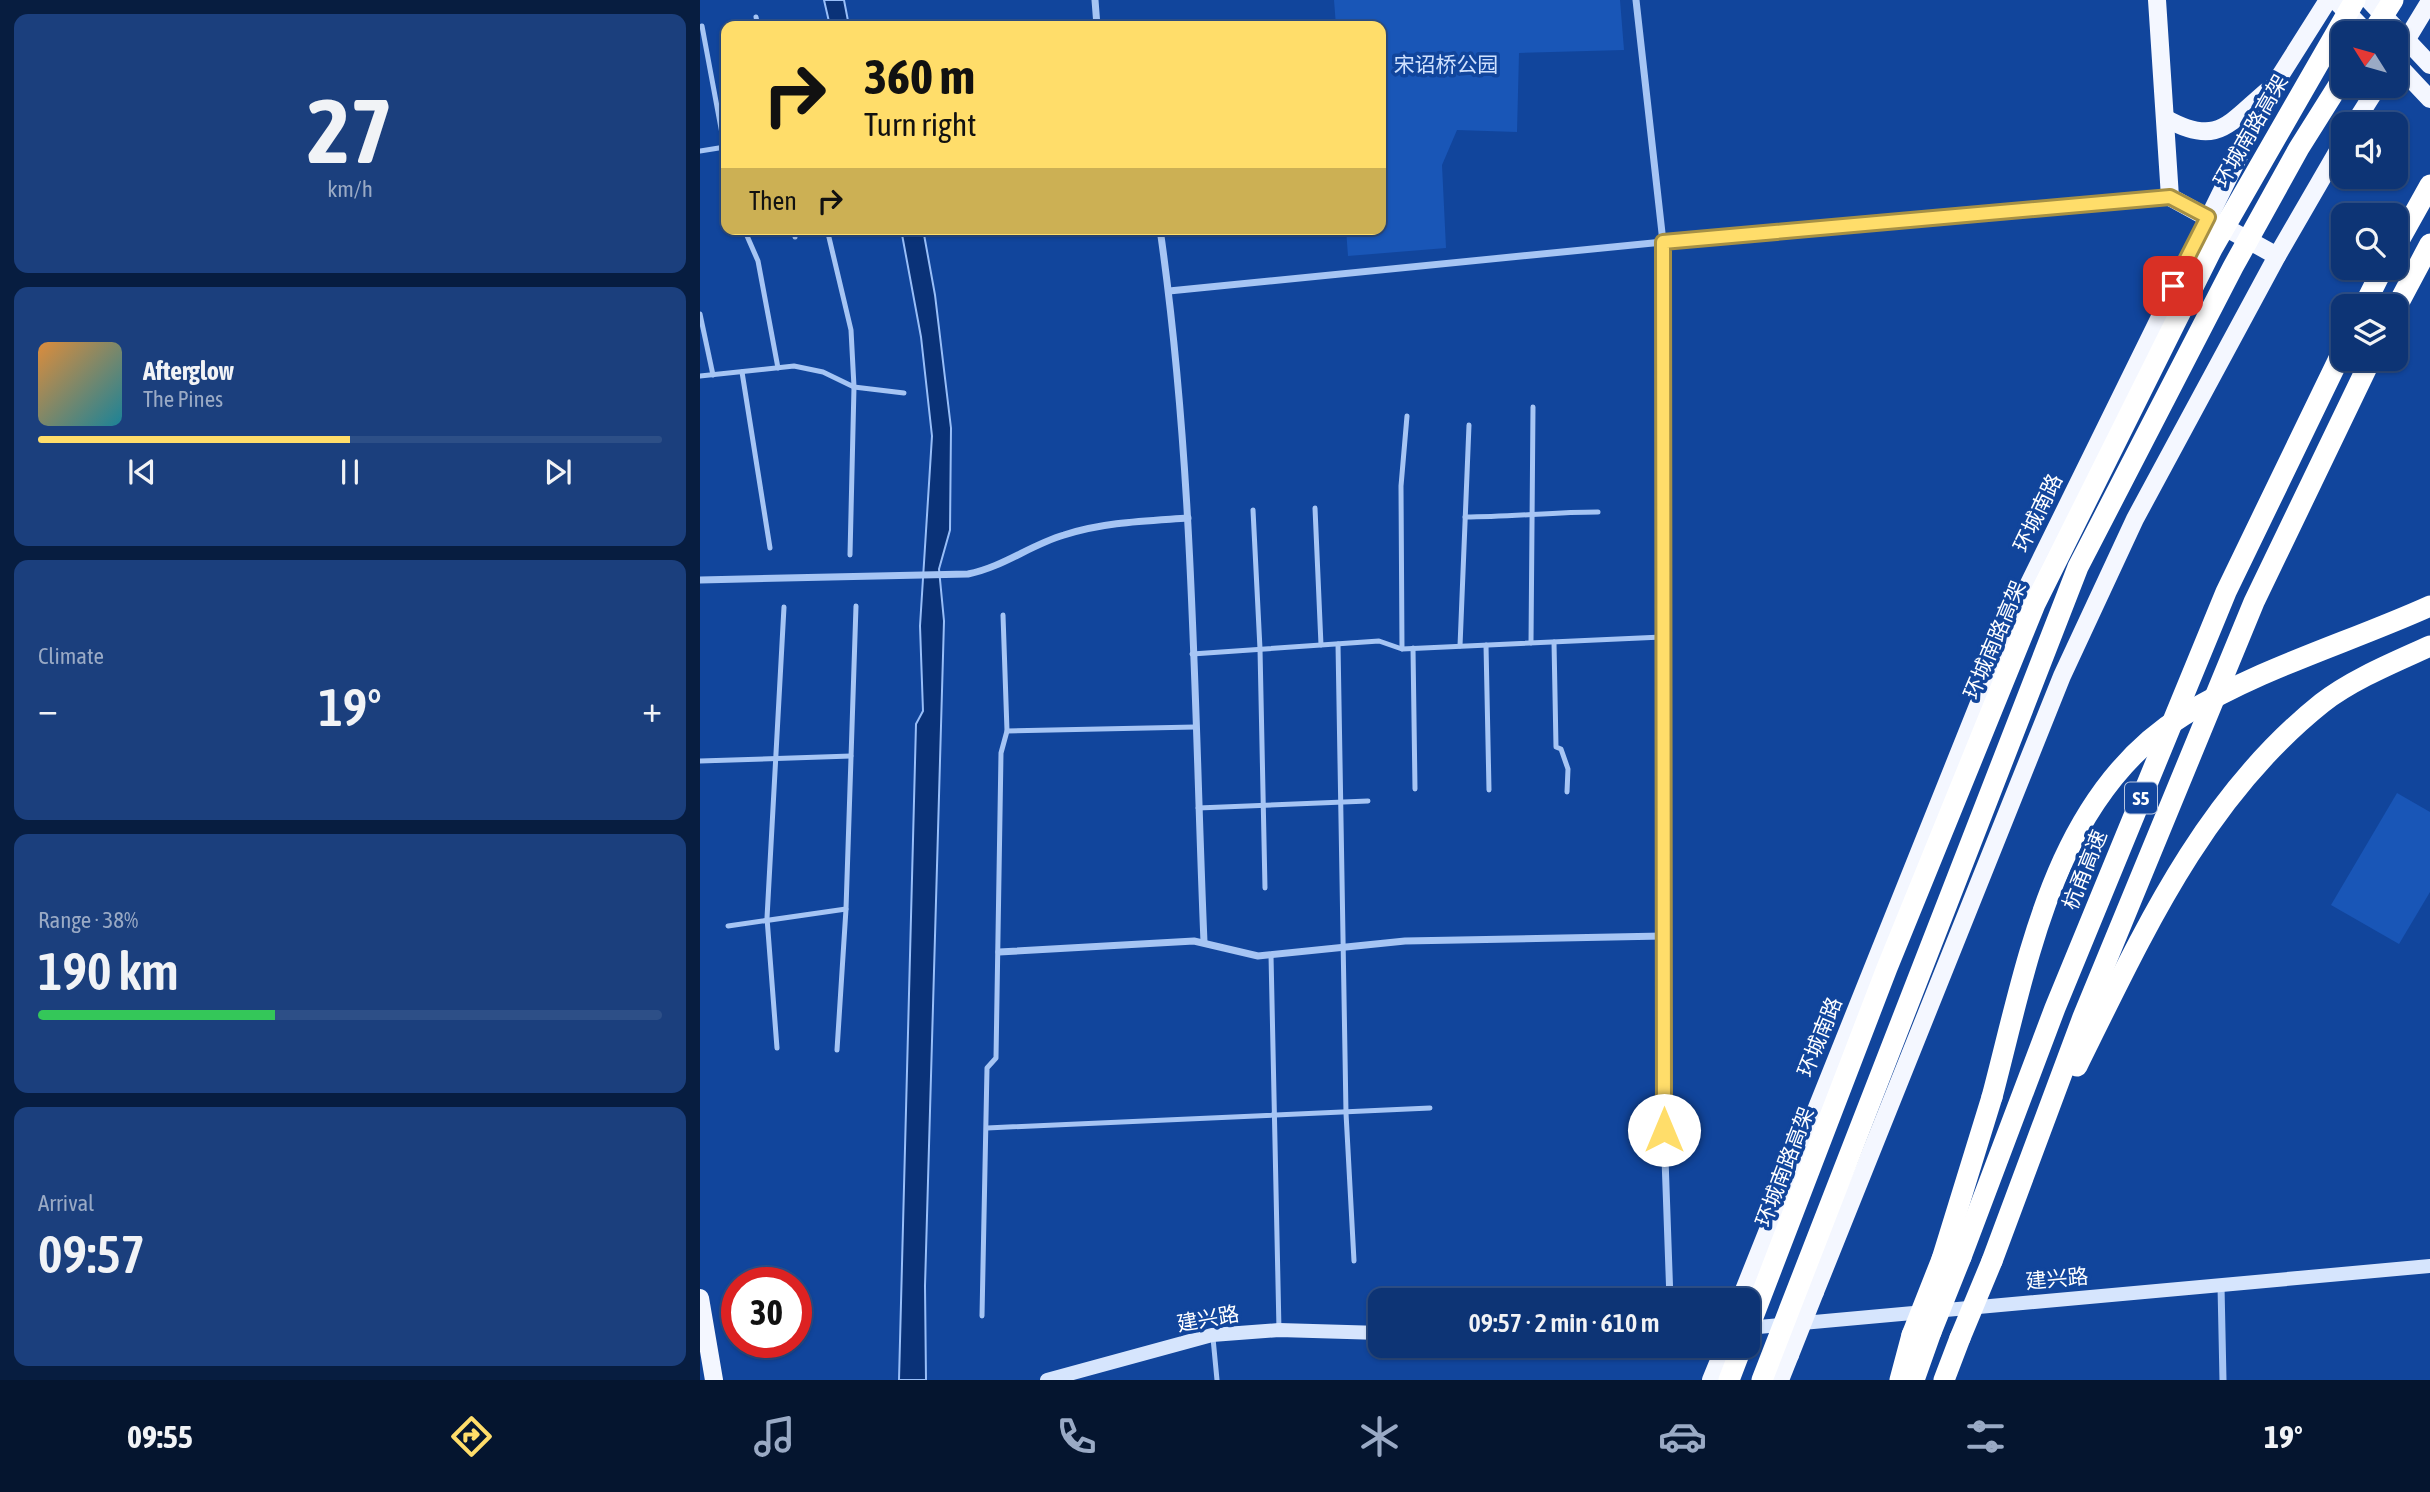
<!DOCTYPE html>
<meta charset="utf-8">
<style>
:root{--surface:#0d3475;--page:#1b3f7d;--text:#f1f3f6;--muted:#9aaac5;--line:#2d4f87;--accent:#ffdd6a}
body{margin:0;font-family:"Asap Condensed","Noto Sans SC",sans-serif;background:var(--page);color:var(--text);height:100vh;display:flex;flex-direction:column;font-size:26px;white-space:nowrap}
*{box-sizing:border-box;margin:0}
p{font-size:23px;color:var(--muted)}
.icon{flex:none;width:38px;height:38px;fill:none;stroke:currentColor;stroke-width:2;stroke-linecap:round;stroke-linejoin:round}
.map{position:relative;flex:1;overflow:hidden}
.details{display:flex;flex-direction:column;gap:14px;padding:14px;background:#071d40;width:700px}
.details>*{flex:none}
.guide{position:absolute;left:21px;top:21px;width:665px;height:214px;border-radius:14px;box-shadow:0 2px 5px #0004,0 0 0 2px var(--line);background:#ffdd6a;color:#111;overflow:hidden}
.needle{width:46px;rotate:307deg}
.buttons{position:absolute;left:1631px;top:21px;display:grid;gap:14px}
.buttons a{display:grid;place-items:center;width:77px;height:77px;border-radius:14px;background:var(--surface);box-shadow:0 2px 5px #0004,0 0 0 2px var(--line);font-size:35px}
.speed{position:absolute;left:21px;top:1267px;display:flex;gap:14px;font-size:35px;font-weight:700;text-align:center}
.speed>*{display:grid;place-content:center;width:91px;height:91px;border-radius:50%;background:var(--surface);box-shadow:0 2px 5px #0004,0 0 0 2px var(--line);line-height:1}
.speed .limit{border:10px solid #d22;background:#fff;color:#111}
.pin{position:absolute;display:grid;place-items:center;width:60px;height:60px;color:#fff;margin:-30px;border-radius:14px;box-shadow:0 4px 10px #0006}
.me{position:absolute;width:77px;margin:-38px;rotate:0deg;stroke-linejoin:round;filter:drop-shadow(0 0 5px #0008)}
.turn{display:flex;align-items:center;gap:24px;height:147px;padding:0 28px;font-size:32px}
.turn .icon{width:91px;height:91px;stroke-width:2.5}
.turn b{display:block;font-size:49px;line-height:60px}
.then{display:flex;align-items:center;height:66px;padding:0 28px;background:#0003;gap:14px;font-size:26px}
.big{font-size:52px;font-weight:600;line-height:1.1}
.details .tile{flex:1;display:flex;flex-direction:column;justify-content:center;gap:10px;min-width:0;padding:0 24px;border-radius:14px;background:var(--page)}
.details .dial{align-items:center;gap:0}
.dial b{font-size:91px;line-height:1}
.song{display:flex;align-items:center;gap:21px}
.cover{width:84px;height:84px;border-radius:10px;background:linear-gradient(135deg,hsl(30 70% 55%),hsl(190 70% 35%))}
.played{height:7px;border-radius:4px;background:linear-gradient(90deg,var(--accent) 50%,var(--line) 50%)}
.keys{display:flex;justify-content:space-around;direction:ltr}
.heat{display:flex;justify-content:space-between;align-items:center;font-size:38px;direction:ltr}
.charge{height:10px;border-radius:5px;background:linear-gradient(90deg,#34c759 38%,var(--line) 0)}
.trip{position:absolute;left:668px;top:1288px;width:392px;height:70px;border-radius:14px;background:var(--surface);box-shadow:0 2px 5px #0004,0 0 0 2px var(--line);font-weight:600;line-height:70px;text-align:center}
.dock{display:flex;height:112px;justify-content:space-around;align-items:center;background:#05152f;color:var(--muted)}
.dock .icon{width:49px;height:49px}
.dock .selected{color:var(--accent)}
.dock b{font-size:32px;color:var(--text)}
main{display:flex;flex:1;min-height:0}
.map>svg:first-child{display:block}
.green{fill:#1956b7}
.water{fill:#0a3278;stroke:#98bef8;stroke-width:2}
.lines{fill:none;stroke-linecap:round;stroke-linejoin:round}
.lane{stroke:#a6c5f4;stroke-width:5}
.street{stroke:#a6c5f4;stroke-width:7}
.secondary{stroke:#d6e5fd;stroke-width:14}
.primary{stroke:#f4f7ff;stroke-width:18}
.highway{stroke:#fff;stroke-width:21}
.primary-bridge{stroke:#f4f7ff;stroke-width:18}
.highway-bridge{stroke:#fff;stroke-width:21}
.route-casing{stroke:#a69045;stroke-width:18}
.route{stroke:#ffdd6a;stroke-width:12}
.labels{text-anchor:middle;stroke-width:7;stroke-linejoin:round;paint-order:stroke}
.shield{fill:#11459c;stroke:#b8c7e1;stroke-width:2}
.shield-label{font-size:19px;font-weight:bold;fill:#fff}
.park-label{font-size:21px;fill:#cfe1fe;stroke:#11459c}
.street-label{font-size:21px;fill:#fff;stroke:#11459c}
</style>
<main>
<section class="details">
<div class="tile dial"><b>27</b><p>km/h</p></div>
<div class="tile">
<div class="song"><i class="cover"></i><div><b>Afterglow</b><p>The Pines</p></div></div>
<div class="played"></div>
<div class="keys"><svg class="icon" aria-label="previous" viewBox="0 0 24 24"><path d="M18 5L8 12l10 7zM5 5v14"/></svg><svg class="icon" aria-label="pause" viewBox="0 0 24 24"><path d="M8 5v14M16 5v14"/></svg><svg class="icon" aria-label="next" viewBox="0 0 24 24"><path d="M6 5l10 7-10 7zM19 5v14"/></svg></div>
</div>
<div class="tile"><p>Climate</p>
<div class="heat"><a>−</a><b class="big">19°</b><a>+</a></div>
</div>
<div class="tile"><p>Range · 38%</p><b class="big">190 km</b><div class="charge"></div></div>
<div class="tile"><p>Arrival</p><b class="big">09:57</b></div>
</section>
<div class="map">
<svg width="1730" height="1380" viewBox="0 0 1730 1380">
<rect width="100%" height="100%" fill="#11459c"/>
<!-- green -->
<g class="green">
<path d="M 634,0 L 920,0 L 924,50 L 819,53 L 817,132 L 757,130 L 742,165 L 746,248 L 648,256 L 646,229 L 681,229 L 681,26 L 636,26 Z"/>
<path d="M 1697,793 L 1730,812 L 1730,892 L 1699,944 L 1631,905 Z"/>
</g>
<!-- water -->
<g class="water">
<path d="M 124,0 L 144,0 L 149,26 L 130,26 Z"/>
<path d="M 201,229 L 223,229 L 235,295 L 251,428 L 250,530 L 239,569 L 244,621 L 225,1286 L 226,1380 L 199,1380 L 216,724 L 223,711 L 220,626 L 232,436 L 221,337 Z"/>
</g>
<g class="lines">
<!-- lane -->
<g class="lane">
<path d="M 56,17 L 58,26"/>
<path d="M 2,26 L 26,155"/>
<path d="M 0,151 L 25,147"/>
<path d="M 44,229 L 58,261 L 78,368"/>
<path d="M 94,229 L 95,237"/>
<path d="M 127,229 L 151,330 L 154,387 L 150,555"/>
<path d="M 0,314 L 13,375"/>
<path d="M 42,372 L 70,548"/>
<path d="M 0,376 L 94,366 L 123,372 L 154,387 L 204,393"/>
<path d="M 615,508 L 621,645"/>
<path d="M 553,510 L 560,649 L 565,888"/>
<path d="M 765,517 C 811,517 853,512 898,512"/>
<path d="M 854,642 L 856,747 L 861,749 L 868,769 L 867,792"/>
<path d="M 831,643 L 833,407"/>
<path d="M 638,644 L 646,1113 L 654,1261"/>
<path d="M 786,645 L 789,790"/>
<path d="M 760,646 L 769,425"/>
<path d="M 713,648 L 715,789"/>
<path d="M 702,649 L 701,486 L 707,416"/>
<path d="M 492,654 L 679,641 L 702,649 L 962,637"/>
<path d="M 307,731 L 495,727"/>
<path d="M 0,761 L 151,756"/>
<path d="M 498,808 L 668,801"/>
<path d="M 28,926 L 146,909"/>
<path d="M 571,955 L 579,1330"/>
<path d="M 77,1048 L 67,918 L 84,607"/>
<path d="M 137,1050 L 146,909 L 156,606"/>
<path d="M 287,1128 L 730,1108"/>
<path d="M 282,1316 L 287,1068 L 296,1058 L 301,753 L 307,731 L 303,615"/>
<path d="M 513,1338 L 517,1380"/>
</g>
<!-- street -->
<g class="street">
<path d="M 395,0 L 397,26"/>
<path d="M 936,0 L 963,242 L 964,1130 L 970,1300"/>
<path d="M 460,229 C 494,465 494,705 504,942"/>
<path d="M 469,291 L 963,242 L 1468,197"/>
<path d="M 0,580 L 268,574 C 303,567 330,545 364,535 C 404,522 446,521 488,518"/>
<path d="M 299,952 L 494,941 L 558,956 L 705,941 L 963,936"/>
<path d="M 1521,1286 L 1523,1380"/>
</g>
<!-- secondary -->
<g class="secondary">
<path d="M 1048,1328 L 1730,1266"/>
<path d="M 347,1380 L 512,1335 L 579,1330 L 681,1333"/>
</g>
<!-- primary -->
<g class="primary">
<path d="M 1457,0 L 1470,197 L 1577,256"/>
<path d="M 1635,0 L 1667,33"/>
<path d="M 1696,57 L 1730,1"/>
<path d="M 1696,63 L 1730,99"/>
<path d="M 1465,118 C 1517,147 1527,125 1567,91"/>
<path d="M 1654,124 L 1678,86"/>
<path d="M 1115,1292 L 1362,676 L 1435,519 L 1577,256 L 1643,142"/>
<path d="M 0,1298 L 14,1380"/>
<path d="M 1040,1300 L 1317,608 L 1573,87 L 1628,0"/>
<path d="M 1011,1380 L 1025,1346"/>
<path d="M 1080,1380 L 1090,1355"/>
</g>
<!-- highway -->
<g class="highway">
<path d="M 1696,246 L 1730,185"/>
<path d="M 1664,306 L 1683,268"/>
<path d="M 1696,308 L 1730,244"/>
<path d="M 1377,1066 C 1443,933 1503,798 1622,703 C 1653,679 1695,662 1730,646"/>
<path d="M 1261,1257 L 1355,1008 L 1526,592 L 1643,350"/>
<path d="M 1242,1259 L 1292,1097"/>
<path d="M 1292,1261 L 1383,1017 L 1554,602 L 1671,359"/>
<path d="M 1029,1380 L 1042,1346"/>
<path d="M 1200,1380 L 1212,1335"/>
<path d="M 1214,1380 L 1231,1332"/>
<path d="M 1244,1380 L 1260,1338"/>
</g>
<!-- primary-bridge -->
<g class="primary-bridge">
<path d="M 1669,0 L 1730,65"/>
<path d="M 1090,1355 L 1115,1292"/>
</g>
<!-- highway-bridge -->
<g class="highway-bridge">
<path d="M 1672,33 L 1693,0"/>
<path d="M 1292,1097 C 1328,961 1354,795 1484,715 C 1560,668 1648,643 1730,606"/>
<path d="M 1048,1330 L 1187,968 L 1335,604 L 1512,249 L 1655,0"/>
<path d="M 1231,1332 L 1261,1257"/>
<path d="M 1212,1335 L 1242,1259"/>
<path d="M 1260,1338 L 1292,1261"/>
<path d="M 1062,1380 L 1378,567 L 1533,267 L 1599,148 L 1643,78"/>
</g>
</g>
<g class="lines">
<!-- route casing -->
<g class="route-casing">
<path id="route" d="M 964,1130 L 963,242 L 1470,197 L 1508,217 L 1473,286"/>
</g>
<!-- route -->
<use href="#route" class="route"/>
</g>
<g class="labels">
<!-- shield labels -->
<rect class="shield" x="1425" y="782.5" width="32" height="31" rx="5"/>
<g class="shield-label">
<text x="1441" y="805">S5</text>
</g>
<!-- park labels -->
<g class="park-label">
<text x="746" y="72">宋诏桥公园</text>
</g>
<!-- street labels -->
<g class="street-label">
<text transform="translate(1551 131) rotate(-60)" y="7">环城南路高架</text>
<text transform="translate(1338 513) rotate(-64)" y="7">环城南路</text>
<text transform="translate(1295 640) rotate(-67)" y="7">环城南路高架</text>
<text transform="translate(1385 870) rotate(-68)" y="7">杭甬高速</text>
<text transform="translate(1120 1037) rotate(-68)" y="7">环城南路</text>
<text transform="translate(1085 1167) rotate(-69)" y="7">环城南路高架</text>
<text transform="translate(1357 1279) rotate(-5)" y="7">建兴路</text>
<text transform="translate(508 1319) rotate(-10)" y="7">建兴路</text>
</g>
</g>
</svg>
<div class="buttons">
<a><svg class="needle" viewBox="-14 -14 28 28"><path d="M0-13l5 13h-10z" fill="#e53935"/><path d="M0 13l5-13h-10z" fill="#9aaac5"/></svg></a>
<a><svg class="icon" aria-label="sound" viewBox="0 0 24 24"><path d="M4 9h4l5-4v14l-5-4H4zM17 9q2 3 0 6"/></svg></a>
<a><svg class="icon" aria-label="search" viewBox="0 0 24 24"><circle cx="10" cy="10" r="6"/><path d="M15 15l6 6"/></svg></a>
<a><svg class="icon" aria-label="layers" viewBox="0 0 24 24"><path d="M12 4l9 5-9 5-9-5zM3 14l9 5 9-5"/></svg></a>
</div>
<div class="speed"><div class="limit">30</div></div>
<div class="pin" style="left:1473px;top:286px;background:#d93025"><svg class="icon" aria-label="arrive" viewBox="0 0 24 24"><path d="M6 21V4h12l-3 4 3 4H6"/></svg></div>
<svg class="me" style="left:964px;top:1130px" viewBox="-20 -20 40 40"><circle r="19" fill="#fff"/><path d="M0-13L10 11 0 6-10 11z" fill="#ffdd6a"/></svg>
<div class="trip">09:57 · 2 min · 610 m</div>
<div class="guide">
<div class="turn"><svg class="icon" aria-label="right" viewBox="0 0 24 24"><path d="M7 20v-9h11M14 6l5 5-5 5"/></svg><div><b>360 m</b>Turn right</div></div>
<div class="then">Then<svg class="icon" aria-label="right" viewBox="0 0 24 24"><path d="M7 20v-9h11M14 6l5 5-5 5"/></svg></div>
</div>
</div>
</main>
<nav class="dock">
<b>09:55</b>
<svg class="icon selected" aria-label="directions" viewBox="0 0 24 24"><path d="M12 3l9 9-9 9-9-9zM9 14v-3h6M13 9l2 2-2 2"/></svg>
<svg class="icon" aria-label="music" viewBox="0 0 24 24"><path d="M9 18V5l10-2v13"/><circle cx="6" cy="18" r="3"/><circle cx="16" cy="16" r="3"/></svg>
<svg class="icon" aria-label="phone" viewBox="0 0 24 24"><path d="M5 4h4l2 5-3 2q2 4 5 5l2-3 5 2v4C11 20 4 13 5 4z"/></svg>
<svg class="icon" aria-label="climate" viewBox="0 0 24 24"><path d="M12 3v18M4 7l16 10M4 17L20 7"/></svg>
<svg class="icon" aria-label="car" viewBox="0 0 24 24"><path d="M5 17H2v-5l4-1 3-4h7l3 4 3 1v5h-3M9 17h6M6 11h13"/><circle cx="7" cy="17" r="2"/><circle cx="17" cy="17" r="2"/></svg>
<svg class="icon" aria-label="filters" viewBox="0 0 24 24"><path d="M4 7h16M4 17h16"/><circle cx="9" cy="7" r="2"/><circle cx="15" cy="17" r="2"/></svg>
<b>19°</b>
</nav>
